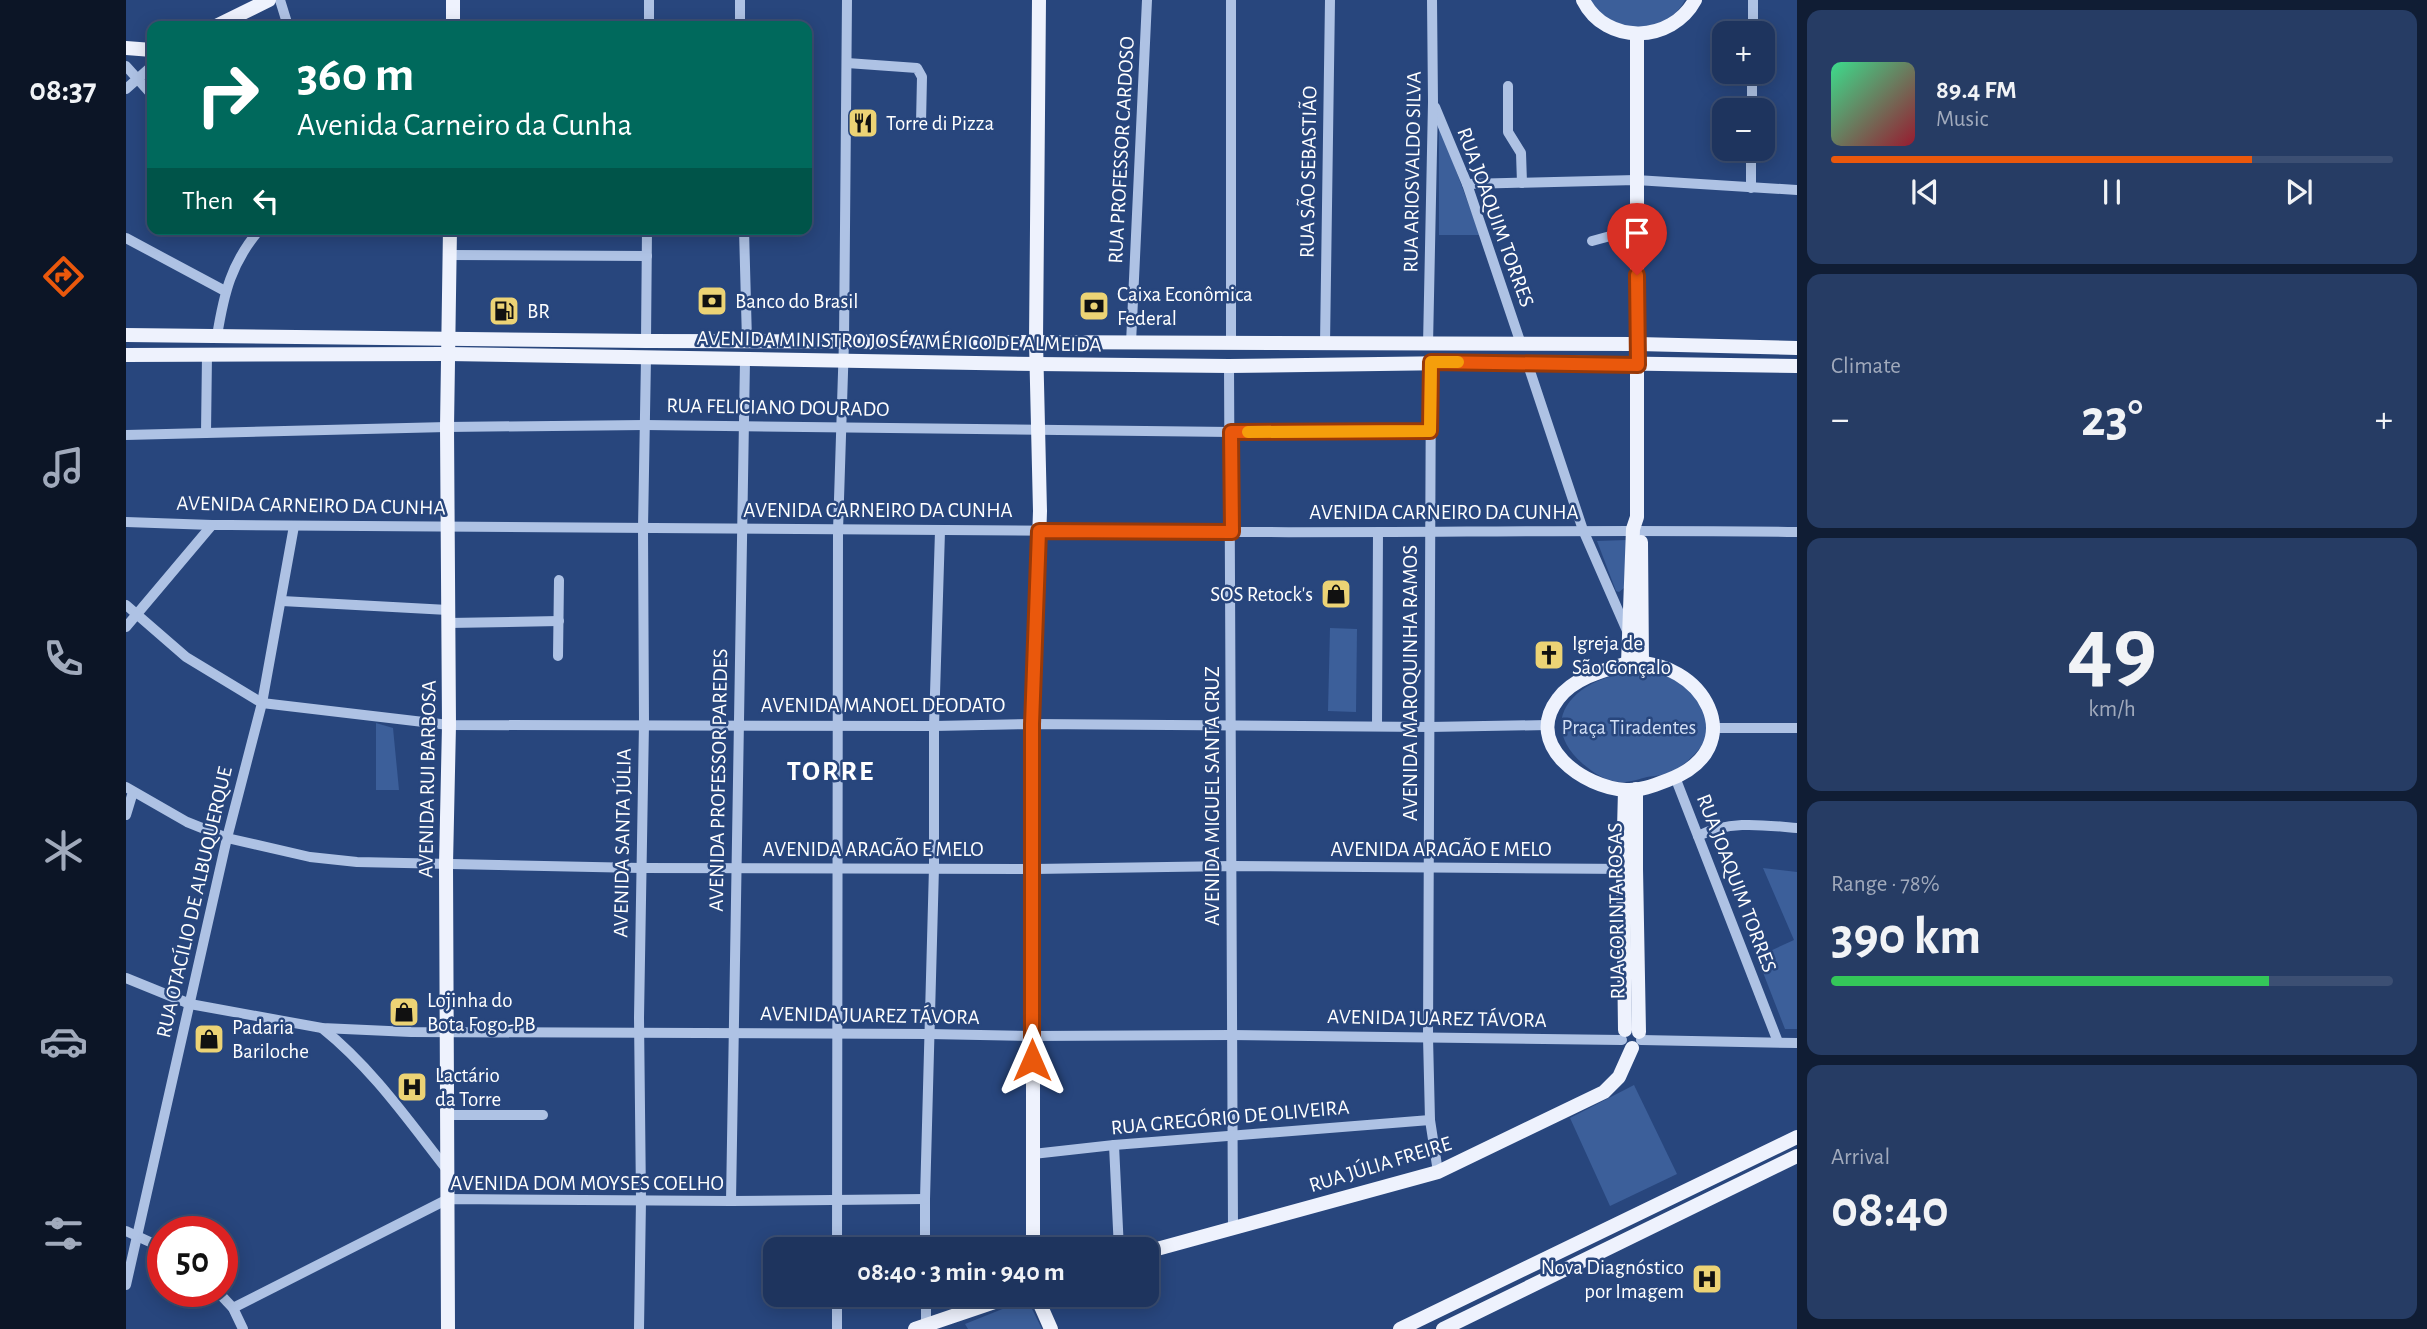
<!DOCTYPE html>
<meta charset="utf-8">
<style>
:root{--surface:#1e345e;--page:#263c64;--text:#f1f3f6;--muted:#a1aabc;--line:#3c4f73;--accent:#ea580c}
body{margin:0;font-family:"Alegreya Sans",sans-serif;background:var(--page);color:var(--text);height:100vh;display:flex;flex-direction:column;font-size:26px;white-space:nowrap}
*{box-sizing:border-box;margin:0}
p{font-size:23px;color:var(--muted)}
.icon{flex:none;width:38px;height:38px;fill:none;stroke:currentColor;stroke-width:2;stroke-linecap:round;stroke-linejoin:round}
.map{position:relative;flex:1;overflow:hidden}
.sheet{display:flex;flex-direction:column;gap:10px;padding:10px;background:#101d34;width:630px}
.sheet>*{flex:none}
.banner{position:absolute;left:21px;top:21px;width:665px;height:214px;border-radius:14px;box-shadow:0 4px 18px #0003,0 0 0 2px var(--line);background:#00695c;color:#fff;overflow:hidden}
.buttons{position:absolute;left:1586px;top:21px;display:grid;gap:14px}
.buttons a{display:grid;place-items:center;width:63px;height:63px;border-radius:14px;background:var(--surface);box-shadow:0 4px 18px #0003,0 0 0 2px var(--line);font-size:35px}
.speed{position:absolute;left:21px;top:1216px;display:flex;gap:14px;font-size:35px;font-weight:700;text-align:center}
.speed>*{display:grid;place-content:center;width:91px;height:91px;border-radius:50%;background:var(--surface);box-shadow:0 4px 18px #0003,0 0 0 2px var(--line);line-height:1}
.speed .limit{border:10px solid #d22;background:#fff;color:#111}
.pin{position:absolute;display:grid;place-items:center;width:60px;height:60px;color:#fff;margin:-72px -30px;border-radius:50% 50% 50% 0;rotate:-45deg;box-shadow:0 0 7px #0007}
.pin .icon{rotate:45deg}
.me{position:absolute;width:77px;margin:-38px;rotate:0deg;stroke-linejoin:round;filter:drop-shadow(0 0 5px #0008)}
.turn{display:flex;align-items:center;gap:24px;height:147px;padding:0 35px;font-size:32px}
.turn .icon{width:91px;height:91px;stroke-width:2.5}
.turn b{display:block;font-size:49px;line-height:60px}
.then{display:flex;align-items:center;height:66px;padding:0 35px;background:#0003;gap:14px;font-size:26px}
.big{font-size:52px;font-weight:700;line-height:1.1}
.sheet .tile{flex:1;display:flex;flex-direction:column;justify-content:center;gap:10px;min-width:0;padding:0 24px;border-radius:14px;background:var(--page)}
.sheet .dial{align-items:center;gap:0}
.dial b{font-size:91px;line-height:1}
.song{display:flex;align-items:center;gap:21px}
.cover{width:84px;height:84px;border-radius:10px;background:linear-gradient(135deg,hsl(150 70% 55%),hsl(350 70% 35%))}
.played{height:7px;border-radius:4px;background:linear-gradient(90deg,var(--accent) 75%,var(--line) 75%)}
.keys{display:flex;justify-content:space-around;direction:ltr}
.heat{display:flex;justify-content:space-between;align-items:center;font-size:38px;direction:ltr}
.charge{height:10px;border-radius:5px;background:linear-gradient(90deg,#34c759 78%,var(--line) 0)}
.trip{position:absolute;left:637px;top:1237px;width:396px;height:70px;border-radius:14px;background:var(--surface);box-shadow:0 4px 18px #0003,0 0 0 2px var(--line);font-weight:700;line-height:70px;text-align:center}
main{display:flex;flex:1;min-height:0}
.menu{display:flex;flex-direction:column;width:126px;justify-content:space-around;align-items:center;background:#0c1526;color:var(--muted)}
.menu .icon{width:49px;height:49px}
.menu .current{color:var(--accent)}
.menu b{font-size:32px;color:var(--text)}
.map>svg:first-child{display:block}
.green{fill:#3c5f9a}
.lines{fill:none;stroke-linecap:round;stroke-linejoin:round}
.minor{stroke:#aec2e4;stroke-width:10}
.major{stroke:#eef2fd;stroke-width:14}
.route-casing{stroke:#983908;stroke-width:18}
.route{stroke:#ea580c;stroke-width:12}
.slow{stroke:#f59e0b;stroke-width:12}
.labels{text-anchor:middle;stroke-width:5;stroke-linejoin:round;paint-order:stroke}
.poi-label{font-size:21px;fill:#fff;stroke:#28467d;text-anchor:start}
.street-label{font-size:21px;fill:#fff;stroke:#28467d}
.park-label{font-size:21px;fill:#d1def4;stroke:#28467d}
.district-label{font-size:28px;font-weight:bold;letter-spacing:2px;fill:#fff;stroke:#28467d}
</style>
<main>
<nav class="menu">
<b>08:37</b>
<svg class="icon current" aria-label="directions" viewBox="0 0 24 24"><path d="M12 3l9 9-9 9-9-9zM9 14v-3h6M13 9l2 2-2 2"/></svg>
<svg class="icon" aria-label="music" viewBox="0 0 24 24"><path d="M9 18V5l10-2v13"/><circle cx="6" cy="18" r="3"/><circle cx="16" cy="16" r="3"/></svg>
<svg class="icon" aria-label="phone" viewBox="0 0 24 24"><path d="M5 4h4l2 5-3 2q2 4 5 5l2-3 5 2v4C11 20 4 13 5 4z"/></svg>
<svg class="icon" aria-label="climate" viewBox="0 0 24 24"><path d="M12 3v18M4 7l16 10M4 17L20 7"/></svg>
<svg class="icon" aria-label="car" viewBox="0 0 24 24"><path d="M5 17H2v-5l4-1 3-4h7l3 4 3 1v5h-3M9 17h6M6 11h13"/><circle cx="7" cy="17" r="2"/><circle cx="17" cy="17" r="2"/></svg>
<svg class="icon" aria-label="filters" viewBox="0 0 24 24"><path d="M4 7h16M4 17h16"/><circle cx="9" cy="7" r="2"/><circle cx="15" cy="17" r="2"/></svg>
</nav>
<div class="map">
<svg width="1671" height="1329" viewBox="0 0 1671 1329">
<rect width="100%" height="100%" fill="#28467d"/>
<!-- green -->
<g class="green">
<path d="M 1461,0 L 1559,0 C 1545,28 1507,33 1481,20 C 1473,16 1467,7 1461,0 Z"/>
<path d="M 1313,125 L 1354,235 L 1313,235 Z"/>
<path d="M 1501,540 L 1498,588 L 1493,592 L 1490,591 L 1471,541 Z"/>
<path d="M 1204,628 L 1231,629 L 1230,712 L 1202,711 Z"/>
<path d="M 1503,673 C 1520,674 1541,673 1555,683 C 1569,692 1582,710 1583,727 C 1583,743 1560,765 1547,771 C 1539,775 1529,776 1521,777 C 1513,779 1502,783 1494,782 C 1479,781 1468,773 1457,764 C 1407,720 1452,678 1503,673 Z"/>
<path d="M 250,723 L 267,728 L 273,790 L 250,790 Z"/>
<path d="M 1637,868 L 1671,872 L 1671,1029 L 1659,1029 L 1631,957 L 1668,940 Z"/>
<path d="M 1508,1085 L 1551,1174 L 1484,1206 L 1444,1118 Z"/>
<path d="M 901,1299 L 916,1329 L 842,1329 L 839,1324 Z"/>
</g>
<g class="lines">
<!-- minor -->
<g class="minor">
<path d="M 154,0 L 162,26"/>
<path d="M 614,0 L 614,26"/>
<path d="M 523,26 L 523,0"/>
<path d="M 1627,33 L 1627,0"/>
<path d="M 721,63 L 791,68 L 796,77 L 795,123"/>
<path d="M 0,66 L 26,95"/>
<path d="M 1382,86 L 1382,132 L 1395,153 L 1396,183"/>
<path d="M 0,89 L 26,66"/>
<path d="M 1309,107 L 1341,184 L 1395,344"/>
<path d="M 1626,110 L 1626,72"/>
<path d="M 1341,184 L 1510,180 L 1671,190"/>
<path d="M 1625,188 L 1625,149"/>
<path d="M 618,229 L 621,341"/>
<path d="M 0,238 L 99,291"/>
<path d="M 1466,241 L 1510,229"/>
<path d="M 323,255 L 521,256"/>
<path d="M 91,336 C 98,293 105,263 134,229"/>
<path d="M 520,341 L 521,229"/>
<path d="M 1005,343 L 1021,0"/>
<path d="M 1105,343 L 1105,0"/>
<path d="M 1199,344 L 1204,0"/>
<path d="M 1302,345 L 1307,102 L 1306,0"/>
<path d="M 1305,362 L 1302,1037 L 1304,1120 L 1312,1172"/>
<path d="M 1401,362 L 1457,530 L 1502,633"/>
<path d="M 1103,366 L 1107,1227"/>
<path d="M 80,433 L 81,355"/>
<path d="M 0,435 L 321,427 L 519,425 L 1105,432 L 1304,431"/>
<path d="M 0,522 L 86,525 C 426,527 766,532 1105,532 C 1294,533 1482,529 1671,532"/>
<path d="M 156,601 L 322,610"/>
<path d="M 0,605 L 60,657 L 136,703 L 323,725 L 808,726 L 907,724 L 1303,727 L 1422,725"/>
<path d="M 322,623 L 433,621"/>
<path d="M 0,627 L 86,525"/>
<path d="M 432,656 L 433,580"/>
<path d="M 1251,726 L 1252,532"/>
<path d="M 1588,728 L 1671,728"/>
<path d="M 1549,777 L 1652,1042"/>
<path d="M 0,787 L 61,822 L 101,838 L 184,857 L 231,862 L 515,868 L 908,869 L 1107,866 L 1503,869"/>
<path d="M 0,815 L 7,792"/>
<path d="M 1572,836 C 1603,820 1637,825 1671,828"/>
<path d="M 0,978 L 64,1004 L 196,1028 L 285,1032 L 803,1034 L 906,1036 L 1105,1035 L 1496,1040"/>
<path d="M 196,1028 C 246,1068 282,1120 322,1171"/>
<path d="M 1515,1040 L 1671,1043"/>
<path d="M 322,1115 L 417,1115"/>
<path d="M 988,1145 L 993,1250"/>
<path d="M 907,1154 L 988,1145 L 1304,1120"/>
<path d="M 605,1201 L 619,360"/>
<path d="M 0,1231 L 37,1248"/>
<path d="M 711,1250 L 712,531 L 718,341 L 721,0"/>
<path d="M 799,1250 L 799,1199 L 808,867 L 808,726 L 814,531"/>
<path d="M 0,1285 L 101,838 L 136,703 L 168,526"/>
<path d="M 92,1292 L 107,1308 L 117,1329"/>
<path d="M 711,1295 L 711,1329"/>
<path d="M 800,1295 L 800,1325"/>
<path d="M 107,1308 L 322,1199 L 605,1201 L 799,1199"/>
<path d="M 513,1329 L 515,1200 L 513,1018 L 518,724 L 517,528 L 520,358"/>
</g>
<!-- major -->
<g class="major">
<path d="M 1457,0 C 1480,46 1546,43 1569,0"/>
<path d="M 90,26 L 143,0"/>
<path d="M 327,26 L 327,0"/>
<path d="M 0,48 L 26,50"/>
<path d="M 0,335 L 520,341 L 1512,344 L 1671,348"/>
<path d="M 0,355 L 322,354 L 911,364 L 1103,366 L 1401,362 L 1671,366"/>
<path d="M 1515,542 L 1516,664"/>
<path d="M 1502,663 L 1507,529 L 1511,517 L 1511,34"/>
<path d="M 1502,663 C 1577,657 1628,748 1542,780 C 1529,785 1514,791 1500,790 C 1458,788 1397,745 1432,699 C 1447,678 1478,670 1502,663 Z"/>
<path d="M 1510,789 L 1510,869 L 1513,1032"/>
<path d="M 1499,790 L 1497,869 L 1499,1030"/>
<path d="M 907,1250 L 907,724 L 914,511 L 910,341 L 913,0"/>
<path d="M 1020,1252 L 1312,1172 L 1478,1092 L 1493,1077 L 1506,1048"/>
<path d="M 910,1295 L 925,1329"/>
<path d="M 322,1329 L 320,864 L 323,725 L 321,427 L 324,229"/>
<path d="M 789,1329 L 889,1295"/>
<path d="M 1274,1329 L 1671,1137"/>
<path d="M 1317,1329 L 1671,1156"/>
</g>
</g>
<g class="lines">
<!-- route casing -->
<g class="route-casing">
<path id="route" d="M 906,1060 L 906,724 L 913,531 L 1106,532 L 1105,432 L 1304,431 L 1305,362 L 1512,365 L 1511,275"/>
</g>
<!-- route -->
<use href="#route" class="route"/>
<!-- slow -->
<path class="slow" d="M 1122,432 L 1304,431 L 1305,362 L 1332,362"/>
</g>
<!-- icons -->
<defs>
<g id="restaurant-square" transform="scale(1.575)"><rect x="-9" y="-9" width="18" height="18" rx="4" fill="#ecd375" stroke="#28467d"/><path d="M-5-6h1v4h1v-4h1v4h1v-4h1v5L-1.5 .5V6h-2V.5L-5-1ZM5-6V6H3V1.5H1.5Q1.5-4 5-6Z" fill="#111"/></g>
<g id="bank-square" transform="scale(1.575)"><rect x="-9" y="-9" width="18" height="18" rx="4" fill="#ecd375" stroke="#28467d"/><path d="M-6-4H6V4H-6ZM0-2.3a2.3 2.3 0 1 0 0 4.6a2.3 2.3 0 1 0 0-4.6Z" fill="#111"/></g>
<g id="fuel-square" transform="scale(1.575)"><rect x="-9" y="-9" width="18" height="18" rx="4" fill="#ecd375" stroke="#28467d"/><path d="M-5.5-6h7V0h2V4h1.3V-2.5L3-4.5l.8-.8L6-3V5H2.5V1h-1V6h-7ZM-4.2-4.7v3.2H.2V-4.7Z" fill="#111"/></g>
<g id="shop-square" transform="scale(1.575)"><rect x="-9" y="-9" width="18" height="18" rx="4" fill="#ecd375" stroke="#28467d"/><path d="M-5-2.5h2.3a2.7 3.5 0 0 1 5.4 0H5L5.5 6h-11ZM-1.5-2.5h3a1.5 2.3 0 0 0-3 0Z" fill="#111"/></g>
<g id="church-square" transform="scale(1.575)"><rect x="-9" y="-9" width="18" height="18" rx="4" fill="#ecd375" stroke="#28467d"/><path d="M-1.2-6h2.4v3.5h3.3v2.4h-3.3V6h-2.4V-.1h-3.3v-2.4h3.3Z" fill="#111"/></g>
<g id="hospital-square" transform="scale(1.575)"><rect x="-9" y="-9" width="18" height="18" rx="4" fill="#ecd375" stroke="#28467d"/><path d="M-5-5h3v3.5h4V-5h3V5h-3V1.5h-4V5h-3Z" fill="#111"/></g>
</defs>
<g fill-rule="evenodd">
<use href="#restaurant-square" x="737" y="123"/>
<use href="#bank-square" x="586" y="301"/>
<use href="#bank-square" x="968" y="306"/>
<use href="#fuel-square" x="378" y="311"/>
<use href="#shop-square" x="1210" y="594"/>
<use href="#church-square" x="1423" y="655"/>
<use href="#shop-square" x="278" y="1012"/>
<use href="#shop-square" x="83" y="1039"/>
<use href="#hospital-square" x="286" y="1087"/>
<use href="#hospital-square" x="1581" y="1279"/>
</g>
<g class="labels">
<!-- poi labels -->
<g class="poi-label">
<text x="760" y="130">Torre di Pizza</text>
<text x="991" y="301">Caixa Econômica<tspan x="991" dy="24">Federal</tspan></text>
<text x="609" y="308">Banco do Brasil</text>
<text x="401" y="318">BR</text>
<text x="1187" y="601" text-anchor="end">SOS Retock's</text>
<text x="1446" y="650">Igreja de<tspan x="1446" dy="24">São Gonçalo</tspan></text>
<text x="301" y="1007">Lojinha do<tspan x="301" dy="24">Bota Fogo-PB</tspan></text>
<text x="106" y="1034">Padaria<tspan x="106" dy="24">Bariloche</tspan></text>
<text x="309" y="1082">Lactário<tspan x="309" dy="24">da Torre</tspan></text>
<text x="1558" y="1274" text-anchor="end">Nova Diagnóstico<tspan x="1558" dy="24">por Imagem</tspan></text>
</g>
<!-- street labels -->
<g class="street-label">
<text transform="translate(995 150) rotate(-87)" y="7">RUA PROFESSOR CARDOSO</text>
<text transform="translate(1182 172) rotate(-89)" y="7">RUA SÃO SEBASTIÃO</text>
<text transform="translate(1286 172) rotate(-89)" y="7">RUA ARIOSVALDO SILVA</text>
<text transform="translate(1370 217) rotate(70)" y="7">RUA JOAQUIM TORRES</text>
<text transform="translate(773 341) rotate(1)" y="7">AVENIDA MINISTRO JOSÉ AMÉRICO DE ALMEIDA</text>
<text transform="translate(652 407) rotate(1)" y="7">RUA FELICIANO DOURADO</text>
<text transform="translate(185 505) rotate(1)" y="7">AVENIDA CARNEIRO DA CUNHA</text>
<text x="752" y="517">AVENIDA CARNEIRO DA CUNHA</text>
<text x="1318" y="519">AVENIDA CARNEIRO DA CUNHA</text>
<text transform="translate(1284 683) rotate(-90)" y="7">AVENIDA MAROQUINHA RAMOS</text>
<text x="757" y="712">AVENIDA MANOEL DEODATO</text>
<text transform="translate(301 779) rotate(-89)" y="7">AVENIDA RUI BARBOSA</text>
<text transform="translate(592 780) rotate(-89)" y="7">AVENIDA PROFESSOR PAREDES</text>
<text transform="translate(1086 796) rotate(-90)" y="7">AVENIDA MIGUEL SANTA CRUZ</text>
<text transform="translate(496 843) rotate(-89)" y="7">AVENIDA SANTA JÚLIA</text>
<text x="747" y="856">AVENIDA ARAGÃO E MELO</text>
<text x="1315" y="856">AVENIDA ARAGÃO E MELO</text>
<text transform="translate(1611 883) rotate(69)" y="7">RUA JOAQUIM TORRES</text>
<text transform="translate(68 902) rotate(-77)" y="7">RUA OTACÍLIO DE ALBUQUERQUE</text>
<text transform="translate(1490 911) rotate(-91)" y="7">RUA CORINTA ROSAS</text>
<text transform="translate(744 1015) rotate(1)" y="7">AVENIDA JUAREZ TÁVORA</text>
<text transform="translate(1311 1018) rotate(1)" y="7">AVENIDA JUAREZ TÁVORA</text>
<text transform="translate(1104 1117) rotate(-5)" y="7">RUA GREGÓRIO DE OLIVEIRA</text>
<text transform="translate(1254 1164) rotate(-17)" y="7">RUA JÚLIA FREIRE</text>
<text x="461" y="1190">AVENIDA DOM MOYSES COELHO</text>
</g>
<!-- park labels -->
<g class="park-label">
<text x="1503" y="734">Praça Tiradentes</text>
</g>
<!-- district labels -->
<g class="district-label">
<text x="705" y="780">TORRE</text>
</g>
</g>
</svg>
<div class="buttons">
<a>+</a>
<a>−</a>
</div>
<div class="speed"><div class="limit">50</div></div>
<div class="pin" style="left:1511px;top:275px;background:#d93025"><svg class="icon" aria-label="arrive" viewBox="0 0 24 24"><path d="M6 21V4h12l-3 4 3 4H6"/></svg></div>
<svg class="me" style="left:906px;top:1060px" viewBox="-20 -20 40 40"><path d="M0-17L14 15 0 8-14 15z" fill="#ea580c" stroke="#fff" stroke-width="4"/></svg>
<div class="trip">08:40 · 3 min · 940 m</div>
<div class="banner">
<div class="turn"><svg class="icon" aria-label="right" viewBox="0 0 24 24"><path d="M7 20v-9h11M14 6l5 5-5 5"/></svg><div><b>360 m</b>Avenida Carneiro da Cunha</div></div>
<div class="then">Then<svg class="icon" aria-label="left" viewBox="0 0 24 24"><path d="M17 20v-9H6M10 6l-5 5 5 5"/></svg></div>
</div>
</div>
<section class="sheet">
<div class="tile">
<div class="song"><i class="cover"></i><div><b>89.4 FM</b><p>Music</p></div></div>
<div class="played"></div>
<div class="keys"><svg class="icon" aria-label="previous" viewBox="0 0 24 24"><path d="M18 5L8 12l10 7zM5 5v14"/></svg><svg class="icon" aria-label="pause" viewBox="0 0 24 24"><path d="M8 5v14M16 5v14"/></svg><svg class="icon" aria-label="next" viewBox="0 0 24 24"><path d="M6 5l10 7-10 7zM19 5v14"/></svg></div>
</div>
<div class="tile"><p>Climate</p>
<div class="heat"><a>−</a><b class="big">23°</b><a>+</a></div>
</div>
<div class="tile dial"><b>49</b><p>km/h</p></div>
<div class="tile"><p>Range · 78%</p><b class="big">390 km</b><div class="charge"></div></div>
<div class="tile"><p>Arrival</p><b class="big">08:40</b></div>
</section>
</main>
